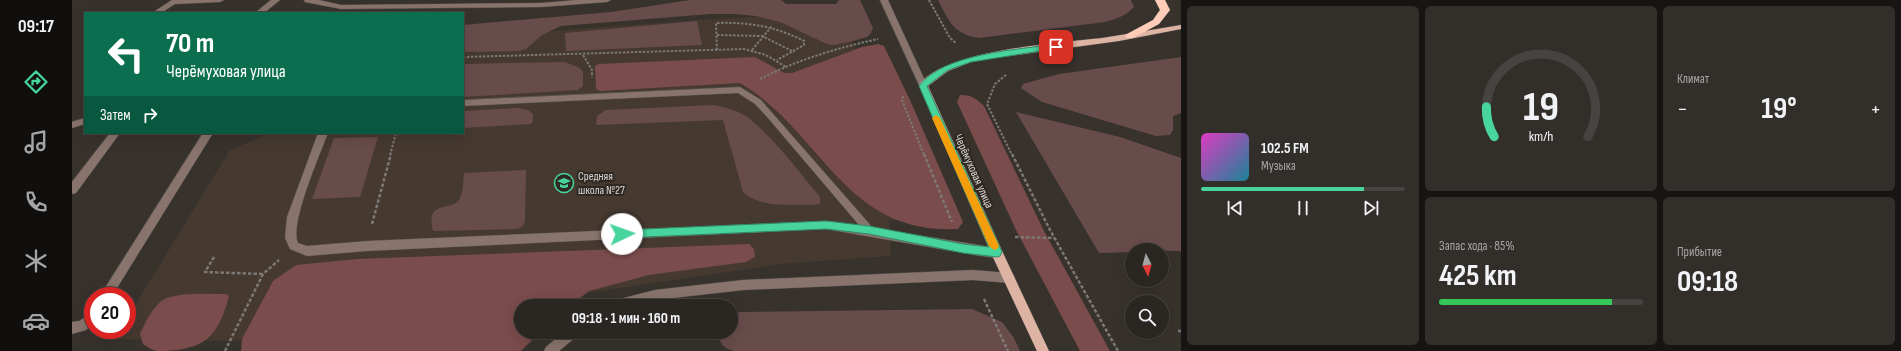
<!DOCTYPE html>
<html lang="ru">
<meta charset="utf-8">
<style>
:root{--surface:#2a2622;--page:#322e2a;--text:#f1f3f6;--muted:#a5a5a5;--line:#464340;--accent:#48d49d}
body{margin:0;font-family:"Sofia Sans Condensed",sans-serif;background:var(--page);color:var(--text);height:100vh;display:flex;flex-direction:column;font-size:15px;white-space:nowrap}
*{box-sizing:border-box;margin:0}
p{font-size:13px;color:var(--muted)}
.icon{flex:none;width:22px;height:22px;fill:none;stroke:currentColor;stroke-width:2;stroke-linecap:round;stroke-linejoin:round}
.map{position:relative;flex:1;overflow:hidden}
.side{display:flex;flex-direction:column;gap:6px;padding:6px;background:#171513;width:720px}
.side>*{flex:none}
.banner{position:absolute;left:12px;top:12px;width:380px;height:122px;border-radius:0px;box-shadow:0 4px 16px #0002,0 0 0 1px var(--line);background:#0b6e4f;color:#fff;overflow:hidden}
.needle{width:26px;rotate:174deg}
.buttons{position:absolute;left:1053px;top:243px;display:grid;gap:8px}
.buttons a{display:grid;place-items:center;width:44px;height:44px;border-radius:50%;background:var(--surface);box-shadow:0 4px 16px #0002,0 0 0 1px var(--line);font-size:20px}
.speed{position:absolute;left:12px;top:287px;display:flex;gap:8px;font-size:20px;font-weight:700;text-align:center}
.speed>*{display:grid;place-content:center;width:52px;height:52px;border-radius:50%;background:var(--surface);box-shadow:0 4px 16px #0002,0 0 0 1px var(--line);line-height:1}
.speed .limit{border:6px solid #d22;background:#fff;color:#111}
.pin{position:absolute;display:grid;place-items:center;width:34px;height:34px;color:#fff;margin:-17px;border-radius:8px;box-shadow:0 2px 6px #0006}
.me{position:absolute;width:44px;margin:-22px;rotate:87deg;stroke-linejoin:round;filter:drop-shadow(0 0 3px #0008)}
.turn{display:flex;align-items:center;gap:14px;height:84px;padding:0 16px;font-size:18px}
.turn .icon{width:52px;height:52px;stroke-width:2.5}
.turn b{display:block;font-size:28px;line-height:34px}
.then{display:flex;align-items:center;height:38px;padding:0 16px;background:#0003;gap:8px;font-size:15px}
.big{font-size:30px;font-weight:700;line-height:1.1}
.side .widget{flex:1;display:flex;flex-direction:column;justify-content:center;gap:6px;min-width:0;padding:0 14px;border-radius:6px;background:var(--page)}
.side .dial{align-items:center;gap:0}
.dial svg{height:104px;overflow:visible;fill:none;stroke:var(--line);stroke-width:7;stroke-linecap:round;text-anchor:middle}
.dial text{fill:var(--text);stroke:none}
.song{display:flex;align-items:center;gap:12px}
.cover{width:48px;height:48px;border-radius:6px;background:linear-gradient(135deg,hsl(310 70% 55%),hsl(190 70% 35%))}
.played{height:4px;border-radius:2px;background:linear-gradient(90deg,var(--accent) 80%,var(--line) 80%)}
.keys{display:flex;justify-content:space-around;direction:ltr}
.heat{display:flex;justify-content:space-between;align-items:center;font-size:22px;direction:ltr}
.charge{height:6px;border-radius:3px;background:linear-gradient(90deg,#34c759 85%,var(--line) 0)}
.side .tiles{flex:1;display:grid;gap:6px;grid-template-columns:repeat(3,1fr)}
.widget:first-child{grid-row:span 2}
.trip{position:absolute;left:442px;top:299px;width:224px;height:40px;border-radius:20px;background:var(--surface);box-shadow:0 4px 16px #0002,0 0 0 1px var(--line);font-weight:700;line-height:40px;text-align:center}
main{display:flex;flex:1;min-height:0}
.tab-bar{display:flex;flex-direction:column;width:72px;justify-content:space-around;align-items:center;background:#110f0e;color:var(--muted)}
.tab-bar .icon{width:28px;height:28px}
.tab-bar .selected{color:var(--accent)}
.tab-bar b{font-size:18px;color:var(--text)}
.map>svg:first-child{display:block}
.built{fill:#453930}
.green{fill:#684c4b}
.forest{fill:#7a4c4b}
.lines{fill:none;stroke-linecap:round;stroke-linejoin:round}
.minor-casing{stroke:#554f4b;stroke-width:1}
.major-casing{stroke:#554f4b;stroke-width:1}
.highway-casing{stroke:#554f4b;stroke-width:1}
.path-far1{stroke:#7d7874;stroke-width:2;stroke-dasharray:2.5 1.5;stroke-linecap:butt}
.path{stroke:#7d7874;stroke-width:2.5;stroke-dasharray:3.5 2;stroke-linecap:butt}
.minor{fill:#88746c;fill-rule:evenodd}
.major{fill:#ddb3a4;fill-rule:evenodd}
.highway{fill:#feccb9;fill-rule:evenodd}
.route{fill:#48d49d;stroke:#2f8a66}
.slow{fill:#f59e0b}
.labels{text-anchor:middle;stroke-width:4;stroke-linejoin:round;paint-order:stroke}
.street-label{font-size:12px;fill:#d9d5d2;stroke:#2e2823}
.poi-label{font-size:12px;fill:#d9d5d2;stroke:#2e2823;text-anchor:start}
</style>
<main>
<nav class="tab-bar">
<b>09:17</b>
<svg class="icon selected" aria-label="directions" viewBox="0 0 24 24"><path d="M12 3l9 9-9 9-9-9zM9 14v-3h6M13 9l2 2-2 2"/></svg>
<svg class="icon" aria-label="music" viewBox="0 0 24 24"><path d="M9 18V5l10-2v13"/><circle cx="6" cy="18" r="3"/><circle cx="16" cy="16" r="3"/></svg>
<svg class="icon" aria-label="phone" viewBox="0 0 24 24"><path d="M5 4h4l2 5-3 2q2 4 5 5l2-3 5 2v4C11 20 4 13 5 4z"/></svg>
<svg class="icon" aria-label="climate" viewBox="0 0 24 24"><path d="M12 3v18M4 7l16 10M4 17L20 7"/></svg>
<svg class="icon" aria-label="car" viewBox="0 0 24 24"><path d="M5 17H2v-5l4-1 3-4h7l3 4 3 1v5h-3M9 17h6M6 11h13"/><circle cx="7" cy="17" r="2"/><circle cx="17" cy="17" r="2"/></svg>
</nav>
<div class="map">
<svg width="1109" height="351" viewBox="0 0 1109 351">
<rect width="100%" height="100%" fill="#38322d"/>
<!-- built -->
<path class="built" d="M 771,12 L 782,45 L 861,216 L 817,221 L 819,256 L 709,264 L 320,322 L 158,341 L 42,339 L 47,330 L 55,330 L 55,318 L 158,150 L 192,136 L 194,133 L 391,133 L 391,38 L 625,20 Z"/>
<!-- green -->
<g class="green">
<path d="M 618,0 L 709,0 L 714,4 L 764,4 L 767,0 L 788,0 L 801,28 L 799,33 L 795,37 L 777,42 L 761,45 L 755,44 L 708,22 L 684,16 L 662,14 L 638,14 L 489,26 L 470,35 L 454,49 L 447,51 L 391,52 L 391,25 L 539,12 Z"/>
<path d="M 866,0 L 1059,0 L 1062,7 C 1054,16 1044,19 1033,22 L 907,38 C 881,34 877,21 866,0 Z"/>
<path d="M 625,21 L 630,45 L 494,51 L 493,33 Z"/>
<path d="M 1109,57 L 1109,113 L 1101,116 L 1101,130 L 1098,135 L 1084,136 L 970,102 L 949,88 L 951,84 L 987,74 Z"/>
<path d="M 493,62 L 508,68 L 511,72 L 511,86 L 506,90 L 391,97 L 391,64 Z"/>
<path d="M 641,105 C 653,107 668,111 678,119 C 704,141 726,170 748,197 L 748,204 L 740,205 C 717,204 688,208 671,192 L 651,120 L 524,125 L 525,116 L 534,110 Z"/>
<path d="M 446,108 L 456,110 L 461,114 L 461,121 L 459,124 L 391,128 L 391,111 Z"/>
<path d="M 944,112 L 1048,137 L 1109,158 L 1109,251 L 1060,250 L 1060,252 L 1027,253 Z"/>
<path d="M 306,137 L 288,197 L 240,199 L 262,138 Z"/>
<path d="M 454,170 L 453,221 L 451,226 L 446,229 L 361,231 C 353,200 378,211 386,201 C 392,194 391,181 392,173 Z"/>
<path d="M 900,309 L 930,322 L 942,338 L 948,351 L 662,351 C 650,348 648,343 645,332 L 659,332 L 659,317 L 668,312 Z"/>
</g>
<!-- forest -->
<g class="forest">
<path d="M 806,44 L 812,46 L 838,100 L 891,222 L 886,229 C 772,235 750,131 668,83 L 528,91 L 524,89 L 523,66 L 527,64 L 683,57 L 712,73 L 720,73 L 790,47 Z"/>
<path d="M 888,95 C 899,95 904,98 912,106 L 972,231 L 1038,351 L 1008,351 L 944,230 L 885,102 Z"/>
<path d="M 677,244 L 682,249 L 683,257 L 674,262 L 577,275 L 517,291 L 498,306 L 449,306 L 449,332 L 468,332 L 449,351 L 169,351 L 170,339 L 201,281 L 224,265 L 285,259 Z"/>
<path d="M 154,294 L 157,296 C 154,308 148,326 139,335 C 127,349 103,351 85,351 C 80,350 75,347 71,344 L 68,334 C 73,323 83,302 95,298 C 113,292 136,294 154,294 Z"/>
</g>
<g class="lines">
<!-- minor casing -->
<g class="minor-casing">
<g id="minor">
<path d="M 100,0 L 152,0 L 148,2 L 103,4 L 89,13 L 80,13 Z"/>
<path d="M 199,0 L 208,0 L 192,13 L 183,13 Z"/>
<path d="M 232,0 L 247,0 L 269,5 L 469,3 L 505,0 L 539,0 L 535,2 L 469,7 L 269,9 L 233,2 Z"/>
<path d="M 808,0 L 816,0 L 855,85 L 854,87 L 851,88 L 847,85 Z"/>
<path d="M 668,87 L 689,100 L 801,228 L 925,248 L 929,250 L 931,253 L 929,256 L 925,258 L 903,255 L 754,229 L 295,251 L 235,256 L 218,249 L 213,238 L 215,217 L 246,133 L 256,133 C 248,154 217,225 226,243 L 235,246 L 295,241 L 754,221 L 787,225 L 696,118 L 683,104 L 666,93 L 391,106 L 391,100 Z"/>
<path d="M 13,118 L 13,124 L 0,128 L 0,122 Z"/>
<path d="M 38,133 L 48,133 L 4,193 L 0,194 L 0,182 Z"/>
<path d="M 131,133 L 141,133 L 40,296 L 28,296 Z"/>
<path d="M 901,270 L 937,273 L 941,274 L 943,278 L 941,282 L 937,283 L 901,280 L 671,290 L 583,300 L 561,306 L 534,306 L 536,302 L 540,301 L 583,290 L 671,280 Z"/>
<path d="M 21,312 L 21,324 L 14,330 L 0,334 L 0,322 L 7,321 Z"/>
<path d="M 492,332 L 507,332 L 505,336 L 487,351 L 472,351 L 474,347 Z"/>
</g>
</g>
<!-- major casing -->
<g class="major-casing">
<path id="major" d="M 1109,25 L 1109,29 L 1047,41 L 921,58 L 899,62 L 876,71 L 856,86 L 931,253 L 977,351 L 965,351 L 919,253 L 847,85 C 872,50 987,43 1030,38 C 1057,34 1083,29 1109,25 Z"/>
</g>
<!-- highway casing -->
<g class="highway-casing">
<path id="highway" d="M 1083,0 L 1093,0 L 1098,10 L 1087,24 L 1061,38 L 1055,38 L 1053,36 L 1055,34 L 1081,20 L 1088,10 Z"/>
</g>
<!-- path-far1 -->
<g class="path-far1">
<path d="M 857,0 L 878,38 L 884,43"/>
<path d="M 645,35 L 690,36 L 722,52"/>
<path d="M 645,50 L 644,23 C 676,22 703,26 732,41 L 732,45 L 705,60"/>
<path d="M 680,50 L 700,26"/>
<path d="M 511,55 L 520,70 L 520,77"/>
<path d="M 391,57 L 672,49 L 694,55 L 714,67"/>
<path d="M 934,75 L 923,84 L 915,104 L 940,155"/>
<path d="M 688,79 C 725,60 765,48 806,39"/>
<path d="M 831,96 L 830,100 L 852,155"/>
<path d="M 318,155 L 324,133"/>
</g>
<!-- path -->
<g class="path">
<path d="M 852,154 L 880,222"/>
<path d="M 940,154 L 978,230 L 1046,351"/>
<path d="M 300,224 L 319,154"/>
<path d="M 943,237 L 982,238"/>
<path d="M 142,257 L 133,272 L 191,274"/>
<path d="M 912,299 L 936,351"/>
<path d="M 1106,331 L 1109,331"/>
<path d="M 153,351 L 191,274 L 207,260"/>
</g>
<!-- minor -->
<use href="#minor" class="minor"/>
<!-- major -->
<use href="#major" class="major"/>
<!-- highway -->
<use href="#highway" class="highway"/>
</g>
<!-- route -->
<path class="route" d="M 984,44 L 988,47 L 987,48 L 899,62 L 876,70 L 855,86 L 930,252 L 928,256 L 925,257 L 891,253 L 797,234 L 754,229 L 550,238 L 545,234 L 550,230 L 754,221 L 797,226 L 891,244 L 917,247 L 847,86 C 872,53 945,50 984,44 Z"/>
<!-- slow -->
<path class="slow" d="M 864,115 L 868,118 L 927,246 L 925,249 L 922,250 L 917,246 L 860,118 Z"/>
<!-- icons -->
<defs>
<g id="school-ring" transform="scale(1)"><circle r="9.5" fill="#2e2823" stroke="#48d49d" stroke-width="1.5"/><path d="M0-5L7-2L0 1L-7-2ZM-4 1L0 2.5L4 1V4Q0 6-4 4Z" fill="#48d49d"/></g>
</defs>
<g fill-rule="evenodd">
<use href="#school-ring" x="492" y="183"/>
</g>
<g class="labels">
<!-- street labels -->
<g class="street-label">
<text transform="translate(902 171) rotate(66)" y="4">Черёмуховая улица</text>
</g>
<!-- poi labels -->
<g class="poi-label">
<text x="506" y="180">Средняя<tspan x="506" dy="14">школа №27</tspan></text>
</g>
</g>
</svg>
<div class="buttons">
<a><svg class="needle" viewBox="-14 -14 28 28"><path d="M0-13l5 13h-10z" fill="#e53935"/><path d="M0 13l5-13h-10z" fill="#a5a5a5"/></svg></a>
<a><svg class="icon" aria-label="search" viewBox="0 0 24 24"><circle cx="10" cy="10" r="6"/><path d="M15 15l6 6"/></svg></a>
</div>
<div class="speed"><div class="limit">20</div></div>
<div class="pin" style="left:984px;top:47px;background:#d93025"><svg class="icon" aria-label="arrive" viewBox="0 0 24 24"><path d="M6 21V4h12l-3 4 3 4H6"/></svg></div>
<svg class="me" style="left:550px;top:234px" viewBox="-20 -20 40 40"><circle r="19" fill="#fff"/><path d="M0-13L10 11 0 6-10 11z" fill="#48d49d"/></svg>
<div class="trip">09:18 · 1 мин · 160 m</div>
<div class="banner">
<div class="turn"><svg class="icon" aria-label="left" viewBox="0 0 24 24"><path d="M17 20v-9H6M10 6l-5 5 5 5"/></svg><div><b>70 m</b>Черёмуховая улица</div></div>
<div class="then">Затем<svg class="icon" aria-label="right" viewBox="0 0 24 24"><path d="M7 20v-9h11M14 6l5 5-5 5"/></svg></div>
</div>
</div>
<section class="side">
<div class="tiles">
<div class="widget">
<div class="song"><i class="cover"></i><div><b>102.5 FM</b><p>Музыка</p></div></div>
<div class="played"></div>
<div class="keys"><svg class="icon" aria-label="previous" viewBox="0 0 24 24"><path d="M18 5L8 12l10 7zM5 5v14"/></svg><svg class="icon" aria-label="pause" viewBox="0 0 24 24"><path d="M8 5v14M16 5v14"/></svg><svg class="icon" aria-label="next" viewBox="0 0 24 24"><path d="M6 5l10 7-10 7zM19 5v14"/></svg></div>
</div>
<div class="widget dial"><svg viewBox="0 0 100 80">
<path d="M14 69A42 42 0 1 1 86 69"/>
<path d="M14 69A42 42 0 0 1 8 46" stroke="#48d49d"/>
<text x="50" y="56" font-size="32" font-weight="700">19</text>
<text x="50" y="72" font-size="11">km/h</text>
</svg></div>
<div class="widget"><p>Климат</p>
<div class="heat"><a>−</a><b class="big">19°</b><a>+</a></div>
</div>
<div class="widget"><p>Запас хода · 85%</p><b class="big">425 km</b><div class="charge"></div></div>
<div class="widget"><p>Прибытие</p><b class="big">09:18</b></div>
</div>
</section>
</main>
